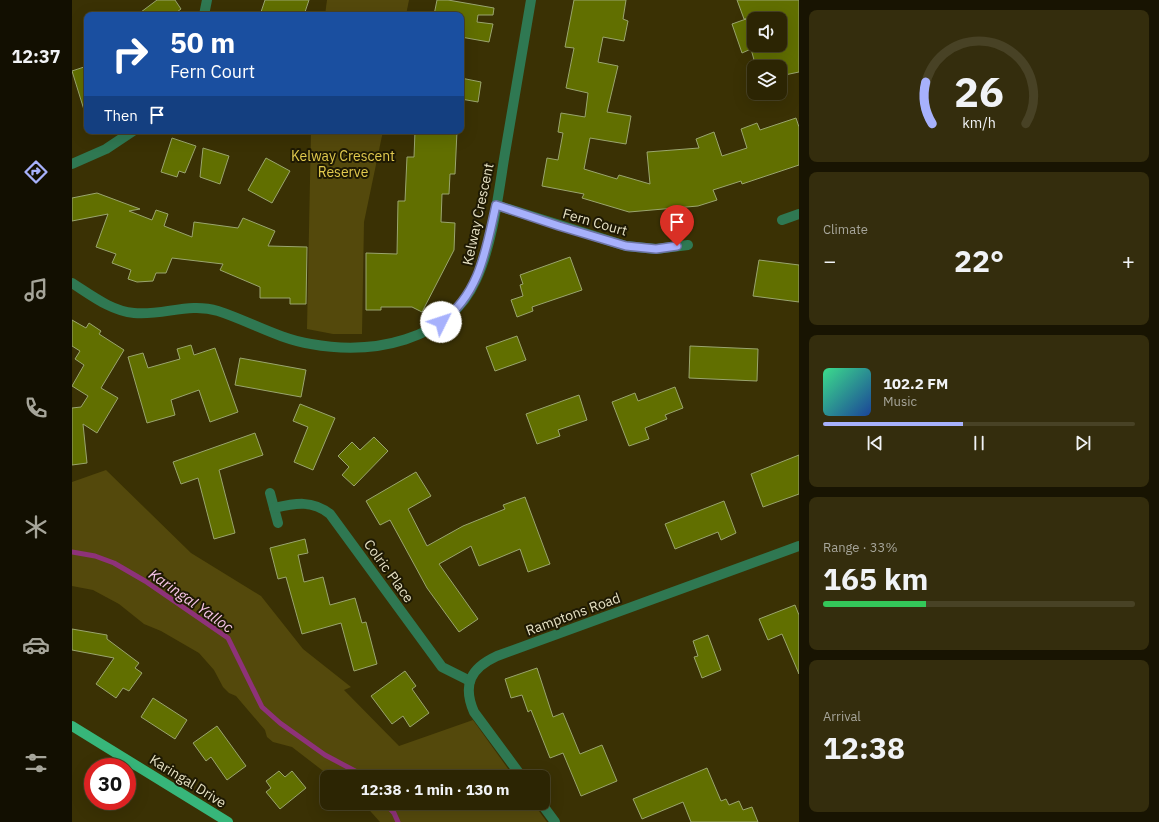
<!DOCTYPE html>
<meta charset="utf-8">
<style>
:root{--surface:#2c2503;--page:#342d0d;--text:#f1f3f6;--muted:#a6a59a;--line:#484225;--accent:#a7b1fc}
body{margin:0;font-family:"IBM Plex Sans",sans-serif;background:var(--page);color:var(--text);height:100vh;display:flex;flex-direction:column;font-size:15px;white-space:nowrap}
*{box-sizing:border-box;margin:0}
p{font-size:13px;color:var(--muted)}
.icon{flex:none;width:22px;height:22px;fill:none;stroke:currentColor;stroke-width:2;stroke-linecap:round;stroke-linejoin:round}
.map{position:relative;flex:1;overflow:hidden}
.details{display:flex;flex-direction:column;gap:10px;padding:10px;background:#181402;width:360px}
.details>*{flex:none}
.banner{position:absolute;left:12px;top:12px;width:380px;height:122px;border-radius:8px;box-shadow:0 4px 16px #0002,0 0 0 1px var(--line);background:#1a4fa0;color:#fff;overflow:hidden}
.tools{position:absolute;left:675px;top:12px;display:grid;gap:8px}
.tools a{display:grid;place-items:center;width:40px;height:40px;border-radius:8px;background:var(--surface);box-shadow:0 4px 16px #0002,0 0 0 1px var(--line);font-size:20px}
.speed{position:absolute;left:12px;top:758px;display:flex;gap:8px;font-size:20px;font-weight:700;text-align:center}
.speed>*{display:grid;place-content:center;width:52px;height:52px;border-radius:50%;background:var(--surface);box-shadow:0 4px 16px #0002,0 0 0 1px var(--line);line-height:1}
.speed .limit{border:6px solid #d22;background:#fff;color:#111}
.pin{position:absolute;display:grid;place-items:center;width:34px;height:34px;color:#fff;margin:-41px -17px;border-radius:50% 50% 50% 0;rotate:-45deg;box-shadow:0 0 4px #0007}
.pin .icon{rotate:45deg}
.me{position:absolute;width:44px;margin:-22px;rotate:49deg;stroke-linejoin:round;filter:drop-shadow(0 0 3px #0008)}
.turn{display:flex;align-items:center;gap:14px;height:84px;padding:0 20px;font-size:18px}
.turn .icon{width:52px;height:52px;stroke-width:2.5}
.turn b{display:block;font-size:28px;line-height:34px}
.then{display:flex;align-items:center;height:38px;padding:0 20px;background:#0003;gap:8px;font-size:15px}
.big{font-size:30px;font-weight:800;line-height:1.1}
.details .card{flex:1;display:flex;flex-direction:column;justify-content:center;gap:6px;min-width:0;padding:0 14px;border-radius:8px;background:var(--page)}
.details .dial{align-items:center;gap:0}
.dial svg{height:104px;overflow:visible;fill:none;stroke:var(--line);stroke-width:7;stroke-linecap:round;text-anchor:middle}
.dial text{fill:var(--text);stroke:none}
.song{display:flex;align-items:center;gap:12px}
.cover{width:48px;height:48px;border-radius:6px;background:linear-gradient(135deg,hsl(150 70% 55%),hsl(220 70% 35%))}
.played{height:4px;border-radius:2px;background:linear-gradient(90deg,var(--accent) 45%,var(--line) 45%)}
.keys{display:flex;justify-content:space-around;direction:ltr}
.heat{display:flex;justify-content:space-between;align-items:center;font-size:22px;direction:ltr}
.charge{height:6px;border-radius:3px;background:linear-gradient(90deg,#34c759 33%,var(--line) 0)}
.trip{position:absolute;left:248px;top:770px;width:230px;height:40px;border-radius:8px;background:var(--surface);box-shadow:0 4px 16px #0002,0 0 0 1px var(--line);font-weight:800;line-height:40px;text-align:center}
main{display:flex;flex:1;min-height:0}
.tabs{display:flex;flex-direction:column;width:72px;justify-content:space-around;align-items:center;background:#120f01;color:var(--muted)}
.tabs .icon{width:28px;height:28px}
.tabs .active{color:var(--accent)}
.tabs b{font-size:18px;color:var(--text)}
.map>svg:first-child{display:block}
.green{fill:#54490c}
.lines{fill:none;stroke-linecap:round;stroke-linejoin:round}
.stream{stroke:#8e3279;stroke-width:5}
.building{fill:#616f00;stroke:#9aa56e;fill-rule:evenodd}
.minor{stroke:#2f7852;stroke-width:10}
.primary{stroke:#37b67a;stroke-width:10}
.route-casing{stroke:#6d73a4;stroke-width:10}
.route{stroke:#a7b1fc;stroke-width:7}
.labels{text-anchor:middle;stroke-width:4;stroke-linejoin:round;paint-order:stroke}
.park-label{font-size:14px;fill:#e2ca4e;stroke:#1e1903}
.street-label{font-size:14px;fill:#e6e1c4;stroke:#1e1903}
.water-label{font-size:15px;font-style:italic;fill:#f6c4e6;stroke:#1e1903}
</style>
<main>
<nav class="tabs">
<b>12:37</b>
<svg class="icon active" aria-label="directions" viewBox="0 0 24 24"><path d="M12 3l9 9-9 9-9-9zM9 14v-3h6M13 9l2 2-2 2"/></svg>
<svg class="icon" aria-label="music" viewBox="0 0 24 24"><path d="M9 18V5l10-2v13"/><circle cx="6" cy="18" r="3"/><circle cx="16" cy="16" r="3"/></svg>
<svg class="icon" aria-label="phone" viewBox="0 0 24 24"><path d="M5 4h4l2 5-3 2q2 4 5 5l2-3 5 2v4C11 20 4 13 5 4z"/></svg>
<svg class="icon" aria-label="climate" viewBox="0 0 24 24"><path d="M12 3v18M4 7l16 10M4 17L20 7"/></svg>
<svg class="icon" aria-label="car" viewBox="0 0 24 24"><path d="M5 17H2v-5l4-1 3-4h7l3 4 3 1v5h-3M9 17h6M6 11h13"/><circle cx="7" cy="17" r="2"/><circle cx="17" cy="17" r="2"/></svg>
<svg class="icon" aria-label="filters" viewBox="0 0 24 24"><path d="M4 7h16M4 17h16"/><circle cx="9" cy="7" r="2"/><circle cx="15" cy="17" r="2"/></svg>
</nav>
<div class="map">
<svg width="727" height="822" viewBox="0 0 727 822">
<rect width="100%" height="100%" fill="#3a3104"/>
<!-- green -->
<g class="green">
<path d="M 255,0 L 337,0 L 334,15 L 253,15 Z"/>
<path d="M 239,131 L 311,131 L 292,222 L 290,334 L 261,334 L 235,329 Z"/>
<path d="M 34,470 L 119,553 L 189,596 L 231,649 L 279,687 L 272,690 L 327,746 L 401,720 L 442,777 L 259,777 L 220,747 L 201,742 L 195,737 L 193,730 L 164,696 L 157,693 L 151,687 L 142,670 L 127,653 L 89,631 L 72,624 L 47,604 L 21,590 L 0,586 L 0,482 Z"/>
<path d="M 291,803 L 461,803 L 475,822 L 308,822 Z"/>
</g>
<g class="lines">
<!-- stream -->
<g class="stream">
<path d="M 0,552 L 23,556 L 42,563 L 73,581 L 156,638 L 190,707 L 208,723 L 253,755 L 285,772 L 289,777"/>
<path d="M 313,803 L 322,813 L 326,822"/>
</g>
</g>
<!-- building -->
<g class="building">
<path d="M 85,0 L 103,0 L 109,9 L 101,15 L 65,15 Z"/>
<path d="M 193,0 L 237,0 L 232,15 L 188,15 Z"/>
<path d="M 365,0 L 376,0 L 422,8 L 421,15 L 406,15 L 405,22 L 421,24 L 417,42 L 389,37 L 389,15 L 362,15 Z"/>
<path d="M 502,0 L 554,0 L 551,19 L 556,21 L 552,41 L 531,37 L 526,62 L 546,66 L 535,112 L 559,116 L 554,144 L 518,138 L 512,169 L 545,179 L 547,175 L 578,184 L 575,152 L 627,148 L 624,139 L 642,132 L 650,156 L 675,148 L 669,129 L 685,123 L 688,130 L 724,118 L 727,127 L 727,165 L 670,184 L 669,181 L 641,190 L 645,200 L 626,206 L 557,212 L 510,198 L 512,194 L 470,186 L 475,158 L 486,160 L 491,133 L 486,132 L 489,113 L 513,117 L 516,93 L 494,88 L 502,48 L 493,47 Z"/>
<path d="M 665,0 L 727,0 L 727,72 L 708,76 L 708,67 L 684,67 L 679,49 L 670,53 L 660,24 L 674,19 L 672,19 ZM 682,19 L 708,19 L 708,45 L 682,45 Z"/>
<path d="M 15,66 L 15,113 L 13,113 L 0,71 Z"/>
<path d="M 389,78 L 409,82 L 406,102 L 389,99 Z"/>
<path d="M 343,131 L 385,131 L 383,174 L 378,174 L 377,194 L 370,194 L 369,222 L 383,223 L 382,250 L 350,312 L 340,307 L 309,307 L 309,310 L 294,310 L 294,253 L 325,254 L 326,201 L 333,201 L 335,157 L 342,157 Z"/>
<path d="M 100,138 L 124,146 L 113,173 L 107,171 L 105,177 L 89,172 Z"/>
<path d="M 131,148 L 157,156 L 148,184 L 128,177 Z"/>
<path d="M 194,158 L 218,171 L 200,203 L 176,190 Z"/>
<path d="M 25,193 L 68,209 L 57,211 L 80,220 L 84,210 L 96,214 L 92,226 L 120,237 L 122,222 L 166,228 L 171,218 L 203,231 L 196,246 L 235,247 L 234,304 L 218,304 L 218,298 L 188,298 L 188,287 L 148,270 L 151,264 L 100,258 L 94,273 L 84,273 L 81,281 L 65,282 L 56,279 L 59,270 L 40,263 L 44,254 L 24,247 L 36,214 L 0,221 L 0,198 Z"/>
<path d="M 498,257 L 510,290 L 460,307 L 461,311 L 445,317 L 439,300 L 451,296 L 448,285 L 451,284 L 448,275 Z"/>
<path d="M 687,260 L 727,265 L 727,302 L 681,296 Z"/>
<path d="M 0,320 L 14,328 L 17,323 L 29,331 L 27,334 L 52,350 L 29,388 L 46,398 L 25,433 L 11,424 L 15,463 L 0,465 L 0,408 L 9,407 L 16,396 L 0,386 L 12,365 L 3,359 L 8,351 L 0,346 Z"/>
<path d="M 445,336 L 454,360 L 423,371 L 414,347 Z"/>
<path d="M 119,345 L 122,355 L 143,348 L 166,412 L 138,422 L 127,390 L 99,400 L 103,415 L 75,423 L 56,357 L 71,353 L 76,368 L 108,359 L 105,349 Z"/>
<path d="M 618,346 L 686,349 L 685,381 L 617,378 Z"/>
<path d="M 168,358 L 234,370 L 229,397 L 163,385 Z"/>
<path d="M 603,387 L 611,408 L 593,415 L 595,419 L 573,428 L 577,439 L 557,446 L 540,402 L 563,393 L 566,401 Z"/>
<path d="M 507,395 L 515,420 L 486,430 L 488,436 L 465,444 L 454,414 Z"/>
<path d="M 228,404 L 263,418 L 241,470 L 222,462 L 236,427 L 221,421 Z"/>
<path d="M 183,433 L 191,455 L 147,470 L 163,533 L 142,539 L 126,478 L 109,484 L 101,462 Z"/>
<path d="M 302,437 L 316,451 L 282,486 L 270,475 L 277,467 L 266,456 L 280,442 L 288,450 Z"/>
<path d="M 727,455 L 727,494 L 691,507 L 679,474 Z"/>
<path d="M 344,472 L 359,496 L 336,509 L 355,546 L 391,526 L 433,509 L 431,505 L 453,497 L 478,564 L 456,572 L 448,549 L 407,566 L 399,546 L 367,564 L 406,619 L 387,632 L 355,588 L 318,520 L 308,525 L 294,501 Z"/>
<path d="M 652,501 L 664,533 L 649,540 L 646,532 L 603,549 L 593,524 Z"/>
<path d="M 233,539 L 236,553 L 226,555 L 232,582 L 251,577 L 258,605 L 283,598 L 290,623 L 294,622 L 305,664 L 282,671 L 269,623 L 230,634 L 214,577 L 206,579 L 198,548 Z"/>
<path d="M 723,605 L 727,615 L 727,674 L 710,634 L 696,640 L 687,619 Z"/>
<path d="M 0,629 L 35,635 L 35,639 L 67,663 L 63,668 L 70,673 L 57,691 L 51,688 L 44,698 L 24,684 L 42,658 L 0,650 Z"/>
<path d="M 636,635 L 649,670 L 630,678 L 622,657 L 626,656 L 621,641 Z"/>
<path d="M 465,668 L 481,717 L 491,713 L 508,754 L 530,745 L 545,781 L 509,796 L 491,753 L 478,758 L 459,710 L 456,712 L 450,695 L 439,698 L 433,679 Z"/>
<path d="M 333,671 L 344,686 L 340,689 L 357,713 L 338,727 L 331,716 L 320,724 L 299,696 Z"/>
<path d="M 81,698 L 115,720 L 103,739 L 69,717 Z"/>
<path d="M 145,726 L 174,766 L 155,780 L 139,757 L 134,761 L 121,743 Z"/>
<path d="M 635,768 L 649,801 L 654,799 L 657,805 L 667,801 L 671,810 L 680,807 L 686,822 L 619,822 L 611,802 L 570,819 L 561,799 Z"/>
<path d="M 207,771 L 213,777 L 220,771 L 234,788 L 208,809 L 194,792 L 199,788 L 194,781 Z"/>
</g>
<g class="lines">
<!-- minor -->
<g class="minor">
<path d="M 132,15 L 135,0"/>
<path d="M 0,164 L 34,149 L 61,131"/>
<path d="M 424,205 L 554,246 L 584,249 L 616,245"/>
<path d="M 710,220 L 727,214"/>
<path d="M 0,283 C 19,295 39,311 62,313 C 91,316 117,302 146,311 C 177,321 207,339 239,344 C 299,355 376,342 404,280 C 420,246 426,197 432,159 C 441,106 450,53 459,0"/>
<path d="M 198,493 L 206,523"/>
<path d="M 202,508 C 224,503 240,500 258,514 L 370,667 L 398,681"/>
<path d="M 450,777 L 402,712 C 390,684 399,668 425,656 L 727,546"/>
<path d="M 469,803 L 483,822"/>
</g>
<!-- primary -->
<path class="primary" d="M 0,726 L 156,822"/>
</g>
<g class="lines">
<!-- route casing -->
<g class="route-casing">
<path id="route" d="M 369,322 C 408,294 414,249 424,205 L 487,226 L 554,246 L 584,249 L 605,246"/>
</g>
<!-- route -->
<use href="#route" class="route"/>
</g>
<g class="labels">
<!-- park labels -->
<g class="park-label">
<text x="271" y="161">Kelway Crescent<tspan x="271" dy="16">Reserve</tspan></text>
</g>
<!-- street labels -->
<g class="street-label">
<text transform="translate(406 214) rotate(-78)" y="5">Kelway Crescent</text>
<text transform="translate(523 222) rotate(16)" y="5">Fern Court</text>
<text transform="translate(317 571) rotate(54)" y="5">Colric Place</text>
<text transform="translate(501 614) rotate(-20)" y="5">Ramptons Road</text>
<text transform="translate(116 781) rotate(32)" y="5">Karingal Drive</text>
</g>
<!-- water labels -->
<g class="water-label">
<text transform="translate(119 601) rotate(35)" y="5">Karingal Yalloc</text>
</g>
</g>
</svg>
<div class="tools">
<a><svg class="icon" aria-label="sound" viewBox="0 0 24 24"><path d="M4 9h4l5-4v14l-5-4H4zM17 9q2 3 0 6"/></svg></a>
<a><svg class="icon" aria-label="layers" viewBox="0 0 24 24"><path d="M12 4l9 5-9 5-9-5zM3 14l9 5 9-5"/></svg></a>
</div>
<div class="speed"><div class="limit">30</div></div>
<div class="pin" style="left:605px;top:246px;background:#d93025"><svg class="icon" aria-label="arrive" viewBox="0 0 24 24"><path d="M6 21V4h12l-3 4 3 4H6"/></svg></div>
<svg class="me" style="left:369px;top:322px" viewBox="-20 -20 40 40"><circle r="19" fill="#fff"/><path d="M0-13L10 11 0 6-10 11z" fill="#a7b1fc"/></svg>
<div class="trip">12:38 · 1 min · 130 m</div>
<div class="banner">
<div class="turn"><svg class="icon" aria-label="right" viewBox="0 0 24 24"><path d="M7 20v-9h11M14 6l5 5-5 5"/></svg><div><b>50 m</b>Fern Court</div></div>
<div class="then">Then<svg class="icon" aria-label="arrive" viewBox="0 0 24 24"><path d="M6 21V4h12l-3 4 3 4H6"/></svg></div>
</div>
</div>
<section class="details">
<div class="card dial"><svg viewBox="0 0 100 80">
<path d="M14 69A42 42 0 1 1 86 69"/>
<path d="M14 69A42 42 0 0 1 9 37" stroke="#a7b1fc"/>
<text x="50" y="56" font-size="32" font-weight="700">26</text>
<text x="50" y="72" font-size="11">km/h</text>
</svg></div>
<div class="card"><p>Climate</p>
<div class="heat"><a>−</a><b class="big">22°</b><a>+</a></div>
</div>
<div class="card">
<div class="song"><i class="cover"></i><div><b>102.2 FM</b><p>Music</p></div></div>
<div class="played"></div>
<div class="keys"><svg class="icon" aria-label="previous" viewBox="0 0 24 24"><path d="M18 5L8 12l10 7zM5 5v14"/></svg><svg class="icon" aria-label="pause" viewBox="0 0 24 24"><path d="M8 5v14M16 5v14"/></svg><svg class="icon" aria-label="next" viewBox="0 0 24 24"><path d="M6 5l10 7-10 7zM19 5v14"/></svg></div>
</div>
<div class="card"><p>Range · 33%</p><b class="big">165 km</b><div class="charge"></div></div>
<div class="card"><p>Arrival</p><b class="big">12:38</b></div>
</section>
</main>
